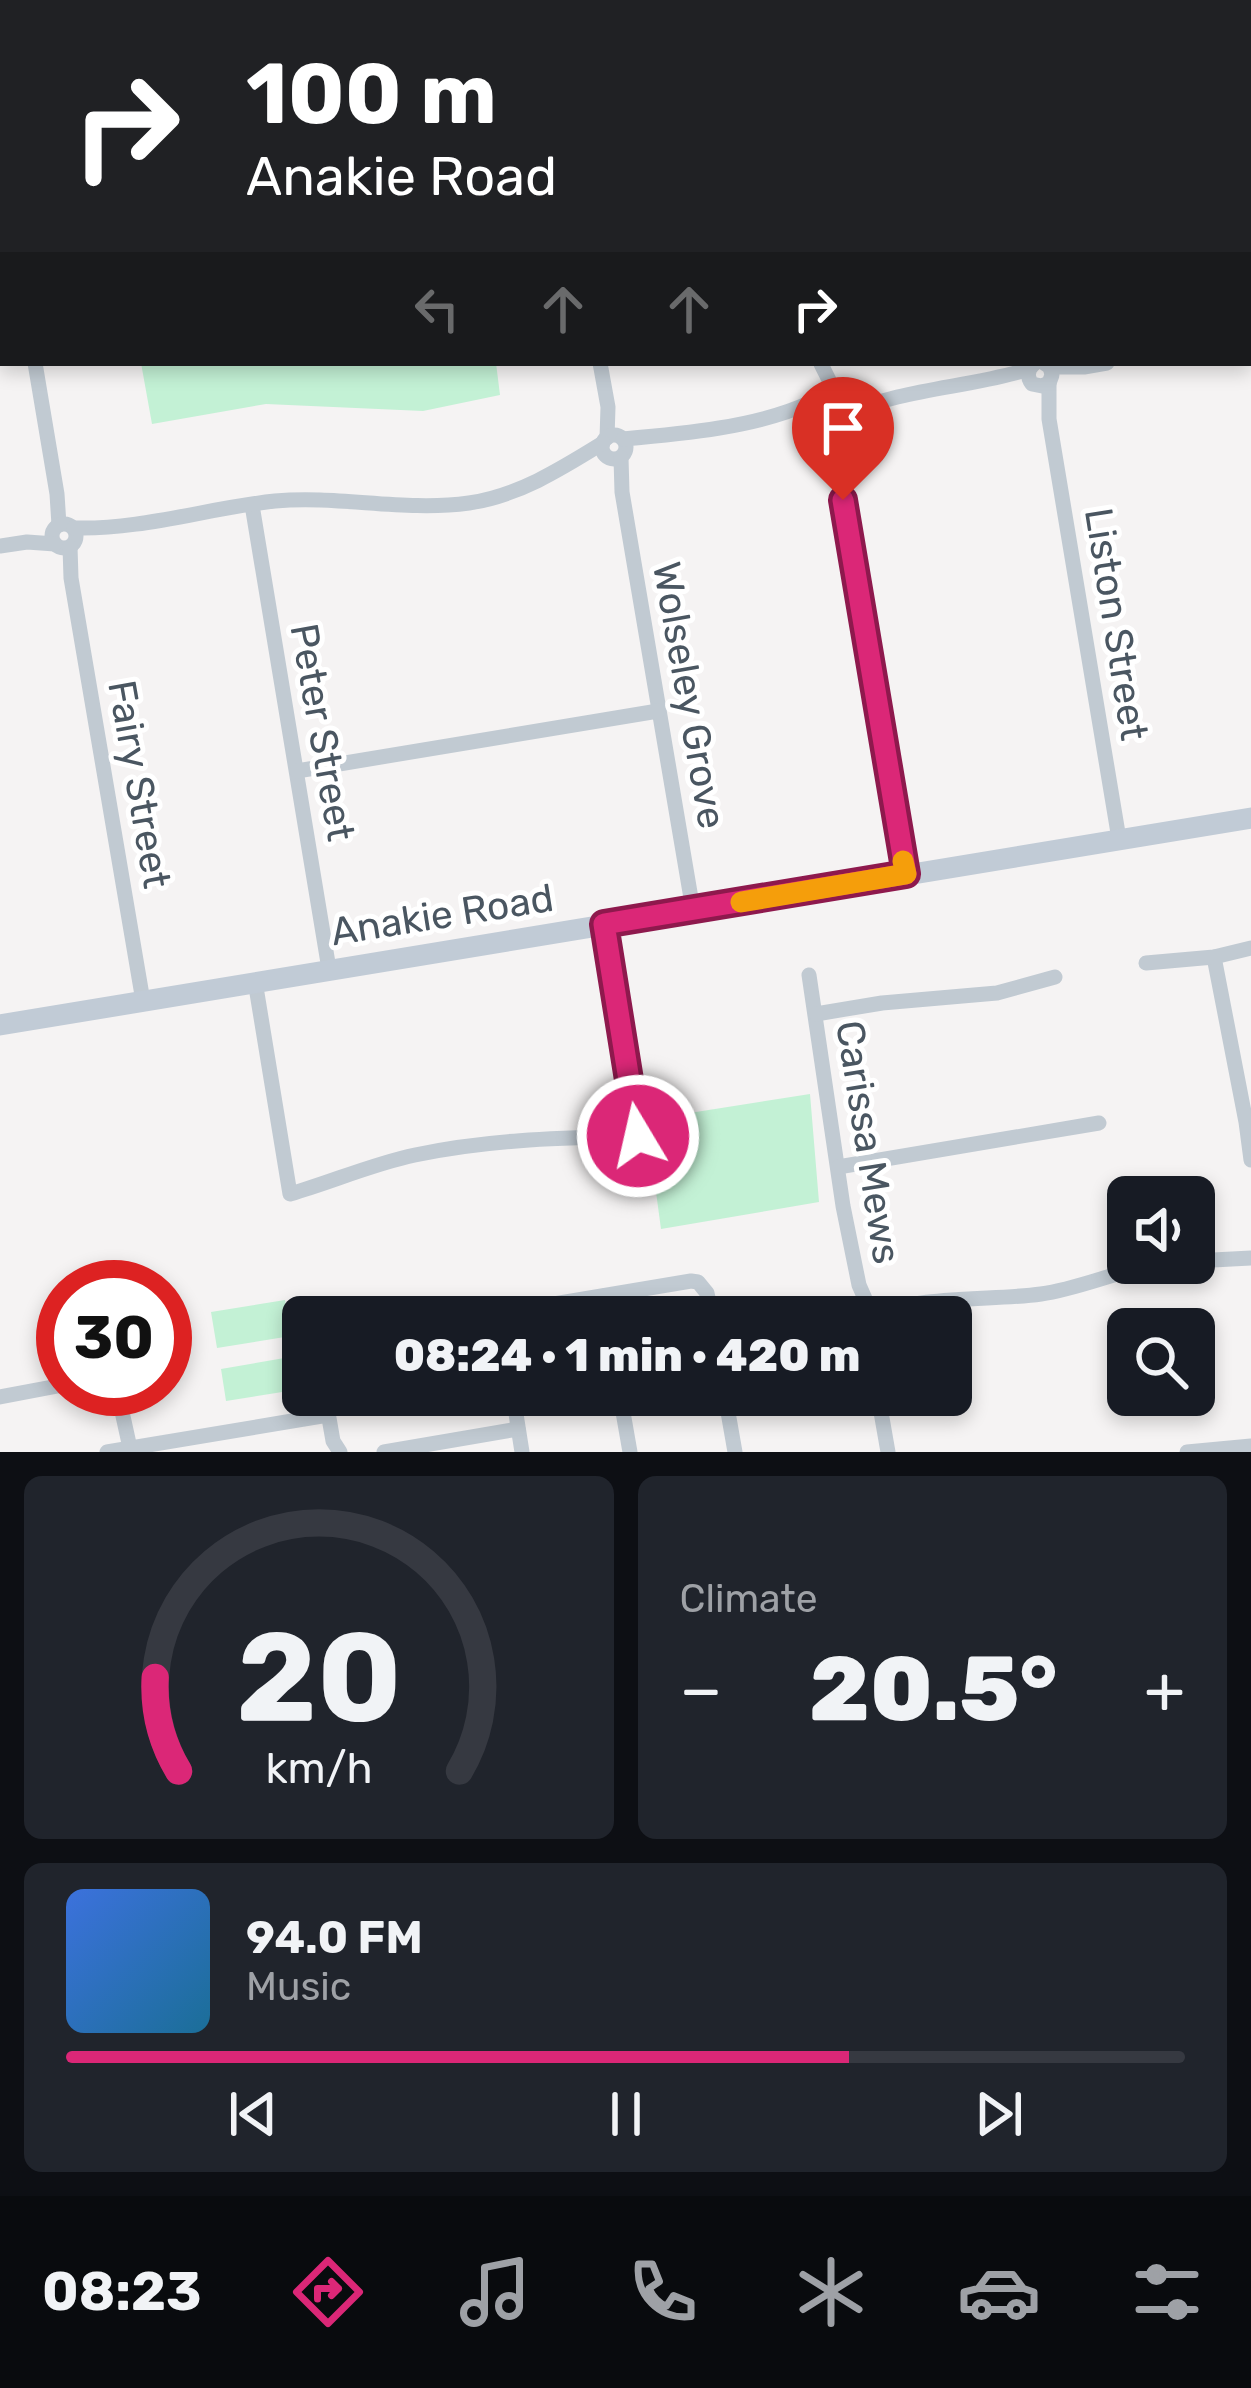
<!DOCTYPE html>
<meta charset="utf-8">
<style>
:root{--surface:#171b24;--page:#20242c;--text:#f1f3f6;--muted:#9ea1a6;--line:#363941;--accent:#db2777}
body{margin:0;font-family:Rubik,sans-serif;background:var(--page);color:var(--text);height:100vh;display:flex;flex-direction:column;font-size:45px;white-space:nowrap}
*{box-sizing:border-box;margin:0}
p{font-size:39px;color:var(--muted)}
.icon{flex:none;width:66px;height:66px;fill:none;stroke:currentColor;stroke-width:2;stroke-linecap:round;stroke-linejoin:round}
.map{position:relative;height:1452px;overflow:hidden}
.drawer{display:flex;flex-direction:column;gap:24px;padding:24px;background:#0d0f14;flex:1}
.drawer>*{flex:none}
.guide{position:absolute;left:0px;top:0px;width:1251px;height:366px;box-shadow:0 6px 18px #0003;background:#202124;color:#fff;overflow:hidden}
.controls{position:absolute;left:1107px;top:1176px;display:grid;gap:24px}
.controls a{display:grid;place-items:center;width:108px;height:108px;border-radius:18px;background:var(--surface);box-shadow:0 6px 18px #0003;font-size:60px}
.speed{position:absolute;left:36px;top:1260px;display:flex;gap:24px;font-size:60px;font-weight:700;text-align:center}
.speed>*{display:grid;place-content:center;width:156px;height:156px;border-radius:50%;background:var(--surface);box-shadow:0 6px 18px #0003;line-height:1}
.speed .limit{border:18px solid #d22;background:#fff;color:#111}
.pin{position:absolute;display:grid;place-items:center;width:102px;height:102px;color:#fff;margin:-123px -51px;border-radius:50% 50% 50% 0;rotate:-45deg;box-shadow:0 0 12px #0007}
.pin .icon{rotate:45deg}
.me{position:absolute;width:132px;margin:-66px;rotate:351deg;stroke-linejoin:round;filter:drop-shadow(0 0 9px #0008)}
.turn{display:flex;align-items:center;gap:42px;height:252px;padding:0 48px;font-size:54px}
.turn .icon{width:156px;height:156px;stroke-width:2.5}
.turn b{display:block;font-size:84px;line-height:102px}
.lanes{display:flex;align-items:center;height:114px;padding:0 48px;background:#0003;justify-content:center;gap:60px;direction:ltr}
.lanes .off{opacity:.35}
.big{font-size:90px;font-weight:800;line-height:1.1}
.drawer .card{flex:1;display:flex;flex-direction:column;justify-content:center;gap:18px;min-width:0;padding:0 42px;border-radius:18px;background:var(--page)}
.drawer .dial{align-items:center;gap:0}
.dial svg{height:312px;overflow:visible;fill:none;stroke:var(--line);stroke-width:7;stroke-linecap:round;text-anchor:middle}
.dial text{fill:var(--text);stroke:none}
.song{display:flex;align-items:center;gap:36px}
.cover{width:144px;height:144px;border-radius:18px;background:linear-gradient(135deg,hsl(220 70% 55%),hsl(200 70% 35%))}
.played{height:12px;border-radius:6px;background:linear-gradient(90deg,var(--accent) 70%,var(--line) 70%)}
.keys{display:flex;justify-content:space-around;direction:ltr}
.heat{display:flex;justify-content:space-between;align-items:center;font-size:66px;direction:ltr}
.drawer .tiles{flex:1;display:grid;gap:24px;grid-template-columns:1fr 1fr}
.card:last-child{grid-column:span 2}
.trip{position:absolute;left:282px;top:1296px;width:690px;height:120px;border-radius:18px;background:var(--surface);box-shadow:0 6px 18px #0003;font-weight:800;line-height:120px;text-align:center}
.tab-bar{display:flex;height:192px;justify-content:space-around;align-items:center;background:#090b0e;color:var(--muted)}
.tab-bar .icon{width:84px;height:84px}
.tab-bar .current{color:var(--accent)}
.tab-bar b{font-size:54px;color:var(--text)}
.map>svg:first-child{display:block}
.green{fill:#c3f1d5}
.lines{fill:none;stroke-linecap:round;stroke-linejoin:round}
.street{stroke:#c1cad2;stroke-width:15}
.secondary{stroke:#c1cbd6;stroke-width:21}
.route-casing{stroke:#8e194d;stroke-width:30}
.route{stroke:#db2777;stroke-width:21}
.slow{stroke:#f59e0b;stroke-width:21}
.labels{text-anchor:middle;stroke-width:10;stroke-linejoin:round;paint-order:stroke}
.street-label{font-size:39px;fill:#4a5661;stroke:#fff}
</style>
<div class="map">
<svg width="1251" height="1452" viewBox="0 0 1251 1452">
<rect width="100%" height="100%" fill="#f5f3f3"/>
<!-- green -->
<g class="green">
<path d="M 141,363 L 496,363 L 500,395 L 423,411 L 266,404 L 152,424 Z"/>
<path d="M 810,1094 L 819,1202 L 661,1229 L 651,1155 L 663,1146 L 663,1131 L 658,1118 Z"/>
<path d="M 285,1300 L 291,1336 L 217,1348 L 211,1312 Z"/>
<path d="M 296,1356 L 301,1389 L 226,1401 L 221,1369 Z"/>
</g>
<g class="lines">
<!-- street -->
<g class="street">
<path d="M 173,0 L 174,3"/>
<path d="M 534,0 L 535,3"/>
<path d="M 759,0 L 759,3"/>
<path d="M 979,0 L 979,3"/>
<path d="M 1196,0 L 1197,3"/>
<path d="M 289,3 L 297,0"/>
<path d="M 0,75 L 3,74"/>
<path d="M 0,159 L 3,177"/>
<path d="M 1248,298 L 1251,307"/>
<path d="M 1248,328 L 1251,327"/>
<path d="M 1250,350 L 1251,356"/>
<path d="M 35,363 L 57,494 L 59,525"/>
<path d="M 600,363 L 608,407 L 607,438"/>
<path d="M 821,364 L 835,392"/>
<path d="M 1033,365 C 1027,370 1027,377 1032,384 L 1042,386 L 1049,383 L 1052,375 L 1050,367 L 1044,363"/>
<path d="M 1050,367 L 1084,367 L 1107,363"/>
<path d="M 1049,383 L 1049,419 L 1119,839"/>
<circle cx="828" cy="409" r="18"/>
<path d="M 845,415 C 902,388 969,388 1029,369"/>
<path d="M 822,426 L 836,456 L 906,874"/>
<circle cx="614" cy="447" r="12"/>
<path d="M 623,439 C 681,434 759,427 811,402"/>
<path d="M 621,458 L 622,492 L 693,910"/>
<path d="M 252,505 L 329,969"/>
<circle cx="64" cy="536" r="12"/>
<path d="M 74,528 C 141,530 208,508 275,501 C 339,495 404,512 469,503 C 518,496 561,469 603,443"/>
<path d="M 0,546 L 27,542 L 55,544"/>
<path d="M 70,547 L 71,578 L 143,1001"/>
<path d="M 297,771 L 658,711"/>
<path d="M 1214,957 L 1246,1122 L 1251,1160"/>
<path d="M 1146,963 L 1214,957 L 1251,948"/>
<path d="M 809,975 L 843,1206 L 859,1285 L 873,1317"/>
<path d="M 255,981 L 290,1194 C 332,1182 372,1164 415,1155 C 490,1139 562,1138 638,1136 L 604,924"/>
<path d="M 816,1014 L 882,1003 L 997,993 L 1055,977"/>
<path d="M 838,1167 L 1099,1123"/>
<path d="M 1194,1261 L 1251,1258"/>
<path d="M 604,1296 L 607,1317"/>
<path d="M 476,1317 L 691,1281 L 698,1282 L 707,1293 L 712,1317"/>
<path d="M 875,1317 C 917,1294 993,1301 1041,1294 C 1084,1288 1125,1267 1169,1263"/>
<path d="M 117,1389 L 130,1448"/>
<path d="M 325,1395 L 333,1441 L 340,1452"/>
<path d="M 513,1395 L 522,1452"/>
<path d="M 620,1395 L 630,1452"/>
<path d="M 725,1395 L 735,1452"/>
<path d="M 878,1395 L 888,1452"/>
<path d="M 0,1397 L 63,1385"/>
<path d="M 107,1452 L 328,1415"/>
<path d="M 384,1452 L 518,1429"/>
<path d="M 1187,1452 L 1251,1446"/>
</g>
<!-- secondary -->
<path class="secondary" d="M 0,1025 L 1251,818"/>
</g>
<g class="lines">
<!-- route casing -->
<g class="route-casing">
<path id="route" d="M 638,1136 L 604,924 L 906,874 L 843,500"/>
</g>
<!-- route -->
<use href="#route" class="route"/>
<!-- slow -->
<path class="slow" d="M 741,902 L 906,874 L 903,861"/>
</g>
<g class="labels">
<!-- street labels -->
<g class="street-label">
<text transform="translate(1117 624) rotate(81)" y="14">Liston Street</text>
<text transform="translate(690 695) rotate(80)" y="14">Wolseley Grove</text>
<text transform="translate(323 732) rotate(80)" y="14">Peter Street</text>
<text transform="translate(140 784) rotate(80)" y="14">Fairy Street</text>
<text transform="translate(442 914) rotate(-9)" y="14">Anakie Road</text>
<text transform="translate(869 1142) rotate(81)" y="14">Carissa Mews</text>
</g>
</g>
</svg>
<div class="controls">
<a><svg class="icon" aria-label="sound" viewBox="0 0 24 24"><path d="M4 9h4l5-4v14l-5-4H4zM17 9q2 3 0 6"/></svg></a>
<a><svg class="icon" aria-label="search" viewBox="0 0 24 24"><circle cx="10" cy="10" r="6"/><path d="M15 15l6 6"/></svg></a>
</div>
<div class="speed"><div class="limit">30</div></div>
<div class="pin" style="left:843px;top:500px;background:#d93025"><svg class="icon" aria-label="arrive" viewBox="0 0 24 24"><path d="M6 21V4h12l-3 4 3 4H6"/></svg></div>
<svg class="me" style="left:638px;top:1136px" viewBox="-20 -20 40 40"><circle r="17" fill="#db2777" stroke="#fff" stroke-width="3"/><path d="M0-11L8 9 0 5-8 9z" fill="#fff"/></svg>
<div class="trip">08:24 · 1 min · 420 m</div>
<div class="guide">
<div class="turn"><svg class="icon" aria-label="right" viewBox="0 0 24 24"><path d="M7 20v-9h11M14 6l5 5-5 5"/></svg><div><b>100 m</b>Anakie Road</div></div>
<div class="lanes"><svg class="icon off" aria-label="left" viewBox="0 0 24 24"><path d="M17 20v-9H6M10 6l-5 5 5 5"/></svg><svg class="icon off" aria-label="ahead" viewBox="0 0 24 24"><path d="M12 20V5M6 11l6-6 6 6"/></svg><svg class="icon off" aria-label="ahead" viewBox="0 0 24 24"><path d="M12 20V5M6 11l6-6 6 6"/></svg><svg class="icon" aria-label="right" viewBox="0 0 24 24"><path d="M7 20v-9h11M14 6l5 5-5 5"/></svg></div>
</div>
</div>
<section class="drawer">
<div class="tiles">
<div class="card dial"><svg viewBox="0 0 100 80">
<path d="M14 69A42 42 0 1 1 86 69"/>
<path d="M14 69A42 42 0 0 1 8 45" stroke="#db2777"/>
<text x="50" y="56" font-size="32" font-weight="700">20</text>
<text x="50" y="72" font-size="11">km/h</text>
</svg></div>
<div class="card"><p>Climate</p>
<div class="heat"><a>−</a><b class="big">20.5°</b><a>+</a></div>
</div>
<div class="card">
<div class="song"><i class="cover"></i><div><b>94.0 FM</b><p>Music</p></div></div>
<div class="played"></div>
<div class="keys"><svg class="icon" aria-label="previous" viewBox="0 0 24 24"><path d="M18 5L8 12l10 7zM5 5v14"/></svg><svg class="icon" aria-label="pause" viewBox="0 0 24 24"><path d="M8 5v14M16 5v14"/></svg><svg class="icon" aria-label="next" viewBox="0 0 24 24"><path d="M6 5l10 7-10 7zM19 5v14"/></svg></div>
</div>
</div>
</section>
<nav class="tab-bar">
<b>08:23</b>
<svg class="icon current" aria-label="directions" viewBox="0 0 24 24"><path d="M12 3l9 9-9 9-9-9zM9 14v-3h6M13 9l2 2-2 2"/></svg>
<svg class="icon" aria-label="music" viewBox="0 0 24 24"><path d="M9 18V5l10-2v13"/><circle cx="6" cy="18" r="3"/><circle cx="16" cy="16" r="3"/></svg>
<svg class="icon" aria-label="phone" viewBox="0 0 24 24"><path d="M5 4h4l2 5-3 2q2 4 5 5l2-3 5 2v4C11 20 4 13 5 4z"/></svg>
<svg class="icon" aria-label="climate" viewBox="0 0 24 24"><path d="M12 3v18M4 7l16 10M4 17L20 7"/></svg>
<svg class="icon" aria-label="car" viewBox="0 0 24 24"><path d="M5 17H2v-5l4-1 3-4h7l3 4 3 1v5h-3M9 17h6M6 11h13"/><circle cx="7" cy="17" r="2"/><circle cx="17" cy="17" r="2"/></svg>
<svg class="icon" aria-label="filters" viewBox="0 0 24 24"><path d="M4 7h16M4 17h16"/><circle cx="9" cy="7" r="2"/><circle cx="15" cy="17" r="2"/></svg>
</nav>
